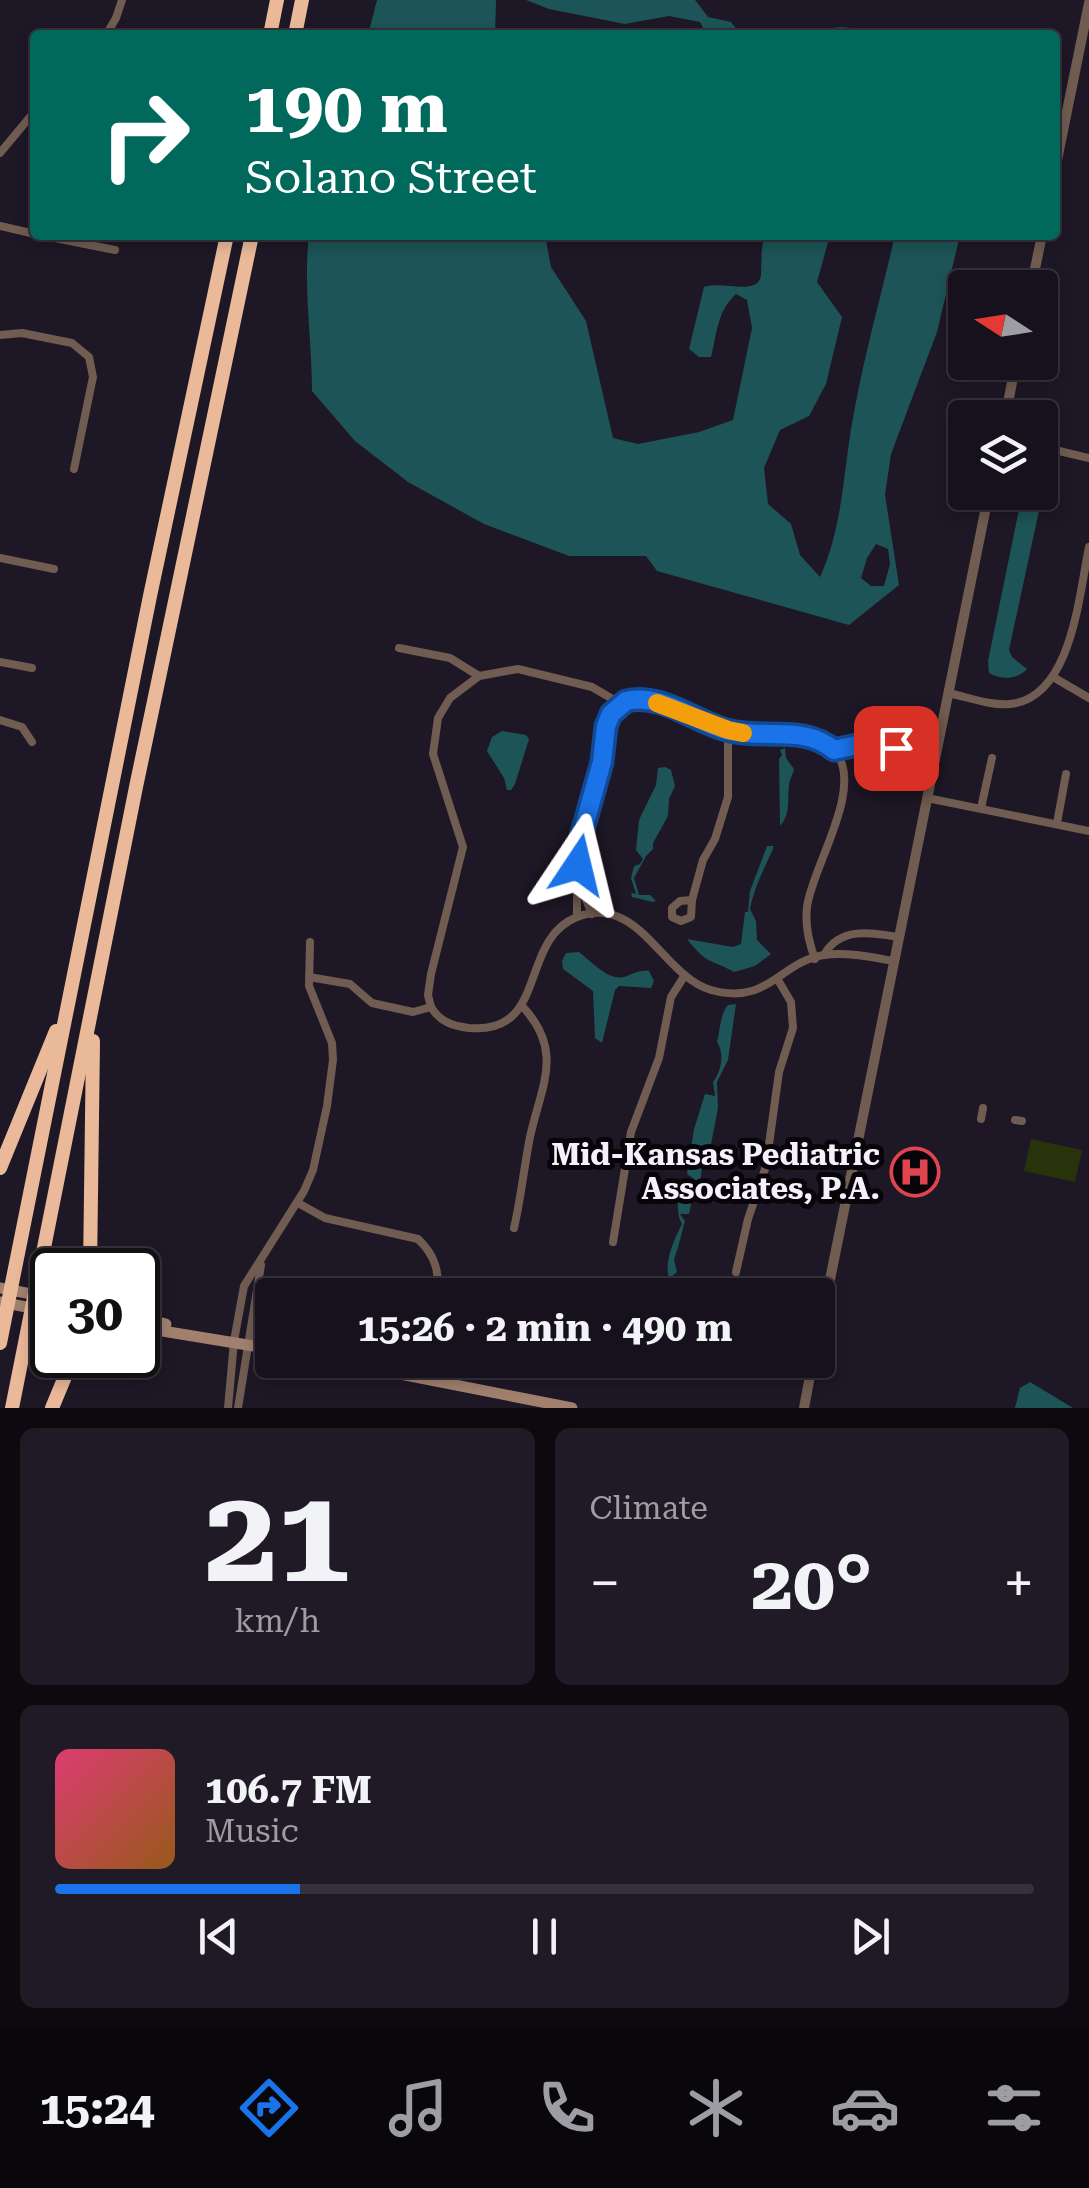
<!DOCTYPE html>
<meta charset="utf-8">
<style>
:root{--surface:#16111c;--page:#1f1a25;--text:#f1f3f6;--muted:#9e9da3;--line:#35313b;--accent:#1a73e8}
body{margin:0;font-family:"Roboto Serif",serif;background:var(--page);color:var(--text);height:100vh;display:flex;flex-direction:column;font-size:38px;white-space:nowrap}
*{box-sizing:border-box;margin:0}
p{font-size:32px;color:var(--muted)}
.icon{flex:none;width:55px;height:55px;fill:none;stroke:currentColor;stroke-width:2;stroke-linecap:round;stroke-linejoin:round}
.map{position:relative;height:1408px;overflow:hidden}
.sheet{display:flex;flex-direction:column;gap:20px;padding:20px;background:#0c090f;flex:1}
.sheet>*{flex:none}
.banner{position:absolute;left:30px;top:30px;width:1030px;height:210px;border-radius:10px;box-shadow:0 5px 15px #0003,0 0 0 2px var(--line);background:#00695c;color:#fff;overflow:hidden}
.needle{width:65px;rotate:282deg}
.controls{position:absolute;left:948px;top:270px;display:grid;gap:20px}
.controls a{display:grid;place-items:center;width:110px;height:110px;border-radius:10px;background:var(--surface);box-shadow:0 5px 15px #0003,0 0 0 2px var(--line);font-size:50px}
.speed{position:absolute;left:30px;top:1248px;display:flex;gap:20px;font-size:50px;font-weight:700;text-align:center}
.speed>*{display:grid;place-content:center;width:130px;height:130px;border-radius:50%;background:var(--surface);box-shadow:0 5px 15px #0003,0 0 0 2px var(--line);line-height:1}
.speed .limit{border:5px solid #111;border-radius:15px;background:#fff;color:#111}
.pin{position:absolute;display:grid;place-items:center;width:85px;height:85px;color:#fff;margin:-42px;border-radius:20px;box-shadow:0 5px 15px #0006}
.me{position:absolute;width:110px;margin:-55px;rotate:10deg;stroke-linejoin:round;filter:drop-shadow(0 0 8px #0008)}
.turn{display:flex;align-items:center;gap:35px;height:210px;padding:0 50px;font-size:45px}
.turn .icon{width:130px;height:130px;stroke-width:2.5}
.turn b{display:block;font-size:70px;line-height:85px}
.big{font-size:75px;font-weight:700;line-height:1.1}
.sheet .card{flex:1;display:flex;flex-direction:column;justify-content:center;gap:15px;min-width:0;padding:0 35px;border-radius:15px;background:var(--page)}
.sheet .dial{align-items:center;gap:0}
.dial b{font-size:130px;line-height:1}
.song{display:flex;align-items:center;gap:30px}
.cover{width:120px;height:120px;border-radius:15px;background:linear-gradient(135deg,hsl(340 70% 55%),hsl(30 70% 35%))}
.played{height:10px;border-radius:5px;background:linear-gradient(90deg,var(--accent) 25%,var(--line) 25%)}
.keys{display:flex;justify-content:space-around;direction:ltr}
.heat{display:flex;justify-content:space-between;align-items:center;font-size:55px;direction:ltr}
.sheet .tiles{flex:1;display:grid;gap:20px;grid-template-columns:1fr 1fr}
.card:last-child{grid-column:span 2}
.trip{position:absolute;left:255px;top:1278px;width:580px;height:100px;border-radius:10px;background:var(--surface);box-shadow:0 5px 15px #0003,0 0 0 2px var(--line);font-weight:700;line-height:100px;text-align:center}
.tab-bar{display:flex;height:160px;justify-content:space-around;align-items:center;background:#09070b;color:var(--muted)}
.tab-bar .icon{width:70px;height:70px}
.tab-bar .current{color:var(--accent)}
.tab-bar b{font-size:45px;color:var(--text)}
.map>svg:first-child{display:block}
.green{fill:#28330b}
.water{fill:#1d5457;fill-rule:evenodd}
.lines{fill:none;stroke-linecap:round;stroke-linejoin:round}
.minor{stroke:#705c50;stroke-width:8}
.tertiary{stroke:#705c50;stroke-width:10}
.secondary{stroke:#a1816e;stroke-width:11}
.motorway{stroke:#eab999;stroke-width:14}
.route-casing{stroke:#114b97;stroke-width:25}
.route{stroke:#1a73e8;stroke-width:18}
.slow{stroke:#f59e0b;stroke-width:18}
.labels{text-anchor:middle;stroke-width:10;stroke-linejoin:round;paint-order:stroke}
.poi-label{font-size:30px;font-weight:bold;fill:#f5f0fa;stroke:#07050a;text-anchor:end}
</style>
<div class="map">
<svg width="1089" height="1408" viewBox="0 0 1089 1408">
<rect width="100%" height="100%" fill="#1e1726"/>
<!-- green -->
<path class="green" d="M 1031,1139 L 1082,1150 L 1075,1182 L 1024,1171 Z"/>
<!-- water -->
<g class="water">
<path d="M 377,0 L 496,0 L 495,35 L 368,35 Z"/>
<path d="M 526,0 L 695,0 L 708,17 L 731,22 L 741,35 L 707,35 L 700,22 L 669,16 L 625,24 L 549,9 Z"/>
<path d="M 841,27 L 870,30 L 870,35 L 803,35 L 806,31 Z"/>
<path d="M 309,235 L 545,235 L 551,267 L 586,321 L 613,438 L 638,444 L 699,432 L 733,420 L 752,328 L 747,300 L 736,294 C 717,311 717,334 711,357 L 699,357 L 689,349 L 704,287 C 721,280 759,297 761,275 C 762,259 760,252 765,235 L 830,235 L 817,282 L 842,317 L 826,384 L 809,416 L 780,430 L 764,468 L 768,504 L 791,524 L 800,555 L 820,577 C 843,527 843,472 853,418 C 864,356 881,296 895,235 L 960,235 L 937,332 L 891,454 L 885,495 L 899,585 L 849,625 L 657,571 L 646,556 L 569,556 L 484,524 L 408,482 L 355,441 L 312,391 C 312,339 303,288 309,235 ZM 876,544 L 888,549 L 890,564 L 884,586 L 871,586 L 861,578 L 867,558 Z"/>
<path d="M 1027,499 L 1040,506 L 1009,650 L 1012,657 L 1027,669 C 1017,680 1001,680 989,673 L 988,661 L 1018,514 L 1022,502 Z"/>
<path d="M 502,731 L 526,735 L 529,739 L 515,784 L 511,790 L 507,790 L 504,778 L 487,751 L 492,737 Z"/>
<path d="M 785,748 L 786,758 L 794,769 C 793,775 789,780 789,786 C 787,801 791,814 780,826 L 779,759 L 782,755 L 780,750 Z"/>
<path d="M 665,767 L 671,770 L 675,786 L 669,799 L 668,816 L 653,843 L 653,849 L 646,856 L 634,878 L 639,895 L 650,895 L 656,901 L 653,902 L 632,897 L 631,893 L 636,894 L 631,878 L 634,866 L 640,864 L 643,859 L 636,850 L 639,820 L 656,785 L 658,768 Z"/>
<path d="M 767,846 L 773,846 L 773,849 C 764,869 754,888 750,909 L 756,921 L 757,940 L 771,954 L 755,966 L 734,972 C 711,959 707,965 687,939 L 733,947 L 741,944 L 745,912 L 748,912 L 750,891 Z"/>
<path d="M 579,952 C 591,961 608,981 624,977 C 634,974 638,970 649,971 L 654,981 L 651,988 L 619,986 L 615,990 L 602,1043 L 595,1038 L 593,991 L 563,969 L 562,961 L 566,953 Z"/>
<path d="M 736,1004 L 728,1060 L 717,1082 L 718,1108 L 708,1160 L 702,1167 L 700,1184 L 694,1190 L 689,1214 L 680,1214 L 685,1221 C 681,1235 679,1246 674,1259 L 677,1272 L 669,1279 C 664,1261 674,1240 682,1224 C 677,1216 675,1195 684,1188 C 688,1185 693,1184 697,1181 L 687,1174 L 694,1129 L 705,1094 L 715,1096 L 713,1082 C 721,1072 725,1054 717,1042 C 720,1031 720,1014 728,1005 Z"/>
<path d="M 1030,1382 L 1073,1408 L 1015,1408 L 1020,1388 Z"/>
</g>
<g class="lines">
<!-- minor -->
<g class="minor">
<path d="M 106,35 L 116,18 L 122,0"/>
<path d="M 0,153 L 35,111"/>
<path d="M 0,226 L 35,234"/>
<path d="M 40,235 L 115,250"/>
<path d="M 0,335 L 22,333 L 72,343 L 89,357 L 93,377 L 74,469"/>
<path d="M 1055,450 L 1089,458"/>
<path d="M 0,558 L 54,569"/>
<path d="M 399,648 L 450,658 L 479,676"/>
<path d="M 0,662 L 32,668"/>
<path d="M 1053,677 L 1089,698"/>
<path d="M 948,693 C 968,697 990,706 1010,704 C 1072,698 1079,594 1089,547"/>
<path d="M 0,720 L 22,727 L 32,742"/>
<path d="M 834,749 L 866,743 L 895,749"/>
<path d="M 927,798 L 1089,831"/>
<path d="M 981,808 L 992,758"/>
<path d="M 1057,823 L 1066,774"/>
<path d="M 581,888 C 574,844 591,811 600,769 C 603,754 602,737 607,723 C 610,715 619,704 627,701 C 650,690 703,724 728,730 C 761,739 815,721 837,753 C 863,792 812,867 807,907 C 805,924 809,943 815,959"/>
<path d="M 692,900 L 691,917 L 681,921 L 672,917 L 672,908 L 680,901 L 692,900 L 703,860 L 715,839 L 728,797 L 728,730"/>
<path d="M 577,917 L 577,893 L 581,888 L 592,914"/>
<path d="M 824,955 C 839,927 871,932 898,937"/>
<path d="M 309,977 L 350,984 L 372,1003 L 413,1012 L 431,1007"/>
<path d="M 431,1007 C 440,1022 453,1026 469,1028 C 549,1035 518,940 577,917 C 639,893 662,976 711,990 C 769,1006 779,962 824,955 C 847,952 871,957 893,961"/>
<path d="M 431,1007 L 428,995 L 431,974 L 463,847 L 433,754 L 438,718 L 450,698 L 479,676 L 518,669 L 592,687 L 621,704"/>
<path d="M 981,1119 L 983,1108"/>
<path d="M 1015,1120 L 1022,1121"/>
<path d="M 298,1203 L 325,1218 L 418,1239 C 435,1255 440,1272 437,1295"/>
<path d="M 514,1228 C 521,1198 524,1167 530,1137 C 541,1086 565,1051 522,1006"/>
<path d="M 613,1242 L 631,1132 L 659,1058 L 671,997 L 685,975"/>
<path d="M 736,1272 L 748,1219 L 766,1166 L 779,1072 L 793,1028 L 791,1002 L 778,980"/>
<path d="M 423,1379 L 426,1360"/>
<path d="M 228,1408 L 234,1341 L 244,1286 L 304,1191 L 313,1170 L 327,1106 L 333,1060 L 332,1043 L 309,986 L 310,942"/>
<path d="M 238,1408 L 261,1265"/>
</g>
<!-- tertiary -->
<g class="tertiary">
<path d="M 1055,170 L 1089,3"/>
<path d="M 1031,288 L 1042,235"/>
<path d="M 1005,418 L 1016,362"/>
<path d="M 818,1339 L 989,492"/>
<path d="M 804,1408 L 813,1360"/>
</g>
<!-- secondary -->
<g class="secondary">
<path d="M 0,1288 L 52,1298"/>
<path d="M 0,1302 L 52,1312"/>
<path d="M 138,1317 L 166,1324"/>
<path d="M 138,1327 L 272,1349"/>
<path d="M 329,1360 L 572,1408"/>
</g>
<!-- motorway -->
<g class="motorway">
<path d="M 270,35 L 277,0"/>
<path d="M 295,35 L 302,0"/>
<path d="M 0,1168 L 56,1031"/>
<path d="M 90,1270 L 93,1041"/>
<path d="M 0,1343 L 150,596 L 227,235"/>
<path d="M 12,1408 L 136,787 L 252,235"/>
<path d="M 52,1408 L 74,1355"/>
</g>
</g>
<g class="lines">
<!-- route casing -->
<g class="route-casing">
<path id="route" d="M 578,865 L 580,840 L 602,762 L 606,726 L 611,714 L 626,701 C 661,692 696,723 730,731 C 766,739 804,725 834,750 L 866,743 L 896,748"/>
</g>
<!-- route -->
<use href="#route" class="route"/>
<!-- slow -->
<path class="slow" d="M 657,703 L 728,730 L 743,733"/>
</g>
<!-- icons -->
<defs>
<g id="hospital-ring" transform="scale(2.5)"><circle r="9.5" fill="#07050a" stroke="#e0444e" stroke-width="1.5"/><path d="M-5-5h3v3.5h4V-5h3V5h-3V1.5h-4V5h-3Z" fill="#e0444e"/></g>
</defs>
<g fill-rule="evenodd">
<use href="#hospital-ring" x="915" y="1172"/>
</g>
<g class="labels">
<!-- poi labels -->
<g class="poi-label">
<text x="880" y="1165">Mid-Kansas Pediatric<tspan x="880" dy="34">Associates, P.A.</tspan></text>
</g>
</g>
</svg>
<div class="controls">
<a><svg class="needle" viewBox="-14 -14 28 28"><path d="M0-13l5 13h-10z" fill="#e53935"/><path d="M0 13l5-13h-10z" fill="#9e9da3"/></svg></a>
<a><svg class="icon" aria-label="layers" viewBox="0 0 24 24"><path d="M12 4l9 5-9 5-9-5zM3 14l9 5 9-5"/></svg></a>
</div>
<div class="speed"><div class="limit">30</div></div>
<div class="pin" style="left:896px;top:748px;background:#d93025"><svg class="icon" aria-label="arrive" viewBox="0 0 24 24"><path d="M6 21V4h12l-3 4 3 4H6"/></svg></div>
<svg class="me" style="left:578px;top:865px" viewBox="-20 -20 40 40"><path d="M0-17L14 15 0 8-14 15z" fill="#1a73e8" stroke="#fff" stroke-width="4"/></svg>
<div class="trip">15:26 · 2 min · 490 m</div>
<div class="banner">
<div class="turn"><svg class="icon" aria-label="right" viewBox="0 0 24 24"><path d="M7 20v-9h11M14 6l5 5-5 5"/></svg><div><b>190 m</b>Solano Street</div></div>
</div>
</div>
<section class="sheet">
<div class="tiles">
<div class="card dial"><b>21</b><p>km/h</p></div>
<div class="card"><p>Climate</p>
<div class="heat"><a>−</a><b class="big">20°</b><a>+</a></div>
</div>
<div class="card">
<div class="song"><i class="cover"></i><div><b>106.7 FM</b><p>Music</p></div></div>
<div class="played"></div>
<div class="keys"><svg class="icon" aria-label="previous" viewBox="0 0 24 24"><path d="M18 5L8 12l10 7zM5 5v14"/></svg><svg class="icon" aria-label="pause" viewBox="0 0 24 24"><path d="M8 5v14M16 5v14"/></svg><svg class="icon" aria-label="next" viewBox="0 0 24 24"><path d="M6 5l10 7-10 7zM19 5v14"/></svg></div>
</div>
</div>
</section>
<nav class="tab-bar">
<b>15:24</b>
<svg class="icon current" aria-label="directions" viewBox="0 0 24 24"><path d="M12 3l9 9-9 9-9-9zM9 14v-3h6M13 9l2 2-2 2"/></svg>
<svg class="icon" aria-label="music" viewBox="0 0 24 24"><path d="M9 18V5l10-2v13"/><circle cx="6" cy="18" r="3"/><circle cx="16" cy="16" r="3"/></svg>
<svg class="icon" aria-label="phone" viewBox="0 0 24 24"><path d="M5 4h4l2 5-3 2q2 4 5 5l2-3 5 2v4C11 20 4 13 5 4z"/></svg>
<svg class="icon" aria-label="climate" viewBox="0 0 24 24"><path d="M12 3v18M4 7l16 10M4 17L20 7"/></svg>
<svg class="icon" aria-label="car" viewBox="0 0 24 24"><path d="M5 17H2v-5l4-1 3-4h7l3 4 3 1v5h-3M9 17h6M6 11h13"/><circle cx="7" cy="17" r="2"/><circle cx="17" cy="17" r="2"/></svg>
<svg class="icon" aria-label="filters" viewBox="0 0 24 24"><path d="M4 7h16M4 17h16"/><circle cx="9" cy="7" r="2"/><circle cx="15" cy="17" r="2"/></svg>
</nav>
